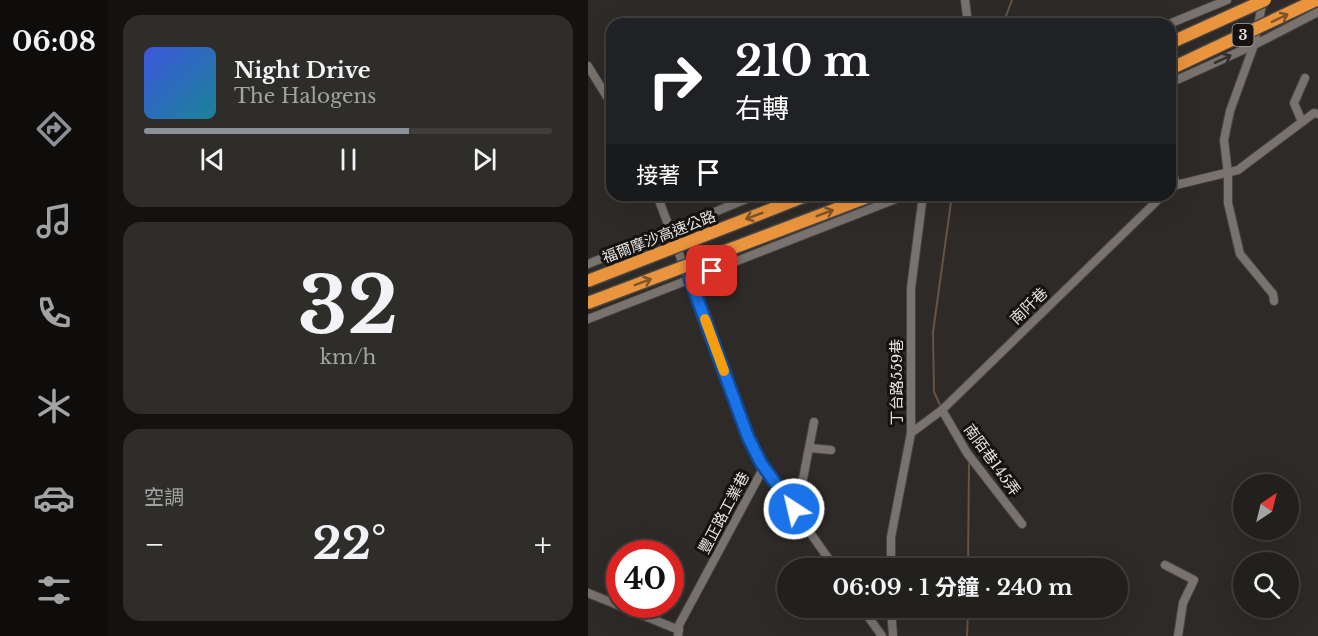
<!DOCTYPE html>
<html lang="zh-TW">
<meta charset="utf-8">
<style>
:root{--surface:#22201d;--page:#2e2d2a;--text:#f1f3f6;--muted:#a2a3a4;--line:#3f3e3b;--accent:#8c9099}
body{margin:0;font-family:"Libre Baskerville","Noto Sans TC",serif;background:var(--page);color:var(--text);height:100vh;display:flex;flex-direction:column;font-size:22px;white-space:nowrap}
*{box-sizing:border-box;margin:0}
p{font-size:20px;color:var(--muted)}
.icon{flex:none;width:33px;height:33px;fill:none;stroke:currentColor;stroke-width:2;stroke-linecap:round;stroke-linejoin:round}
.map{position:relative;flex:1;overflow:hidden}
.details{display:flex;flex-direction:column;gap:15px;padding:15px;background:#131210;width:480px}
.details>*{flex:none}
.guide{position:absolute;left:18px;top:18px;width:570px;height:183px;border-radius:18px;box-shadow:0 6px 24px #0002,0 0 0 2px var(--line);background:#202124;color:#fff;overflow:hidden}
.needle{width:39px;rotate:35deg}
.tools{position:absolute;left:645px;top:474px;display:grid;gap:12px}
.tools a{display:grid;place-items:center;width:66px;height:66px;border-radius:50%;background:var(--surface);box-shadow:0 6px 24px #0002,0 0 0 2px var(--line);font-size:30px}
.speed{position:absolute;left:18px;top:540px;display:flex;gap:12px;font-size:30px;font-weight:700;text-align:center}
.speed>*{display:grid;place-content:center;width:78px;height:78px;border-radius:50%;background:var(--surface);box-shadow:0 6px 24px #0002,0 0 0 2px var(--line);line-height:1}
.speed .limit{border:9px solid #d22;background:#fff;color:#111}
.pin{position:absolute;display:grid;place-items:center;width:51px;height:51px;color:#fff;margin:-26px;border-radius:12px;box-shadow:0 3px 9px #0006}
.me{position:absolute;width:66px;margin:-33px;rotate:325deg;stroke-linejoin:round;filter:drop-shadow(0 0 4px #0008)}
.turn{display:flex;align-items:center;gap:21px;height:126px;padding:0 30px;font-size:27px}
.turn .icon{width:78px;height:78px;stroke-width:2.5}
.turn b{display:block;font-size:42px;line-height:51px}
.then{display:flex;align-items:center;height:57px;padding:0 30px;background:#0003;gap:12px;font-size:22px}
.big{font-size:45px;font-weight:700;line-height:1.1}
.details .widget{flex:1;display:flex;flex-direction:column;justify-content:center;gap:9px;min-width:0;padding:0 21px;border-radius:18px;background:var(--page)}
.details .dial{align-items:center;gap:0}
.dial b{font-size:78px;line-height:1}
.song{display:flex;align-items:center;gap:18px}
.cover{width:72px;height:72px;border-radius:9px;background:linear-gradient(135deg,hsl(230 70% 55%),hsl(190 70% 35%))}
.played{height:6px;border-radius:3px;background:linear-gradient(90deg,var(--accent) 65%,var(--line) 65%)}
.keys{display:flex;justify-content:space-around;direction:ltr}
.heat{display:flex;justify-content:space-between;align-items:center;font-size:33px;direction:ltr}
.trip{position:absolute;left:189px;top:558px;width:351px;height:60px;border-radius:30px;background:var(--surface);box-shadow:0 6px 24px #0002,0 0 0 2px var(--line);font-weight:700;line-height:60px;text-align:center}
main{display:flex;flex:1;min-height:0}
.tab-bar{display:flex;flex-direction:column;width:108px;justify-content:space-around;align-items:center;background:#0e0d0c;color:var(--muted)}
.tab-bar .icon{width:42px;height:42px}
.tab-bar .selected{color:var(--accent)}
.tab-bar b{font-size:27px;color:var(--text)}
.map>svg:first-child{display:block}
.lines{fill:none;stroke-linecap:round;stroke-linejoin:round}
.stream{stroke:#665444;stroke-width:2}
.minor-casing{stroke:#494542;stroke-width:10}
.minor{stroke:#78736f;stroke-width:8}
.highway-bridge-casing{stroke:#494542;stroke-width:15;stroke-linecap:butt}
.highway-bridge{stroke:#ea943e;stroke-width:12}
.oneway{stroke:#805428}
.oneway2{stroke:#33302e}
.route-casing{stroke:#114b97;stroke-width:15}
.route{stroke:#1a73e8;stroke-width:10}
.slow{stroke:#f59e0b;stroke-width:10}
.labels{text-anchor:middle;stroke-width:6;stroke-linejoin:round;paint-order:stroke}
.shield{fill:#151312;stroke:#a8a5a3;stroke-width:1.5}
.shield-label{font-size:14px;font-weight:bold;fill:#e7e4e1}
.street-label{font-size:15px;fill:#e7e4e1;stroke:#151312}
</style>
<main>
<nav class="tab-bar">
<b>06:08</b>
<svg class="icon selected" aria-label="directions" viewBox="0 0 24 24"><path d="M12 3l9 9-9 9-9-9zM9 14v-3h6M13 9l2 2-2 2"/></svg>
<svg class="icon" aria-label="music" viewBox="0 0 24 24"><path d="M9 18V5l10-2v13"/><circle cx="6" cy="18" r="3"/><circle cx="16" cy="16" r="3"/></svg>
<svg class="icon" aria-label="phone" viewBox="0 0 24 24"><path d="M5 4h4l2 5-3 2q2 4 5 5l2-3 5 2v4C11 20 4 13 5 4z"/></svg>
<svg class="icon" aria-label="climate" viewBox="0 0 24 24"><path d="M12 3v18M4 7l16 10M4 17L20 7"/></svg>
<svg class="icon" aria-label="car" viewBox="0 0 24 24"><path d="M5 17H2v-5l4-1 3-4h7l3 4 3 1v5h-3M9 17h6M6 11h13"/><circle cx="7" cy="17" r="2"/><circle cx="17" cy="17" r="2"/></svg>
<svg class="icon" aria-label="filters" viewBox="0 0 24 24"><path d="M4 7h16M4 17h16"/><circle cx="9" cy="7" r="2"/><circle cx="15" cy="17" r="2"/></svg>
</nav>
<section class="details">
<div class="widget">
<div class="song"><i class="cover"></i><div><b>Night Drive</b><p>The Halogens</p></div></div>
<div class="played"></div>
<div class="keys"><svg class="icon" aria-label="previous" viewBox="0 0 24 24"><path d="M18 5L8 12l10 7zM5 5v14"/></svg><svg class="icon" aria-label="pause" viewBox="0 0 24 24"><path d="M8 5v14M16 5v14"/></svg><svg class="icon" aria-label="next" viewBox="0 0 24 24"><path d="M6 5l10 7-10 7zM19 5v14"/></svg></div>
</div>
<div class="widget dial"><b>32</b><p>km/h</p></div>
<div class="widget"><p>空調</p>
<div class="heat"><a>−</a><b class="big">22°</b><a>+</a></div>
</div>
</section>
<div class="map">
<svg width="730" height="636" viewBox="0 0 730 636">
<rect width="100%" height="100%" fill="#2e2a27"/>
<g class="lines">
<!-- stream -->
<g class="stream">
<path d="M 415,24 L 424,0"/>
<path d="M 353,407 L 346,392 L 345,332 L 364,195"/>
<path d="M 379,458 L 381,462 L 380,568"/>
<path d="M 379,636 L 380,608"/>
</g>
<!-- minor casing -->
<g class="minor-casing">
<g id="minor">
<path d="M 377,0 L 380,24"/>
<path d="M 675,0 L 666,45 L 642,111 L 636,140 L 640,174 L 640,203 L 652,254 L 685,294 L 686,301"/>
<path d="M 581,24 L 639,0"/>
<path d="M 0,66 L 24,105"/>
<path d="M 582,83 L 666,45 L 730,12"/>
<path d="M 714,122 L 706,103 L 717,78"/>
<path d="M 582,162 L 588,185"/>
<path d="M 582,189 L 588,185 L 650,170 L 726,113 L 730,114"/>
<path d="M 69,195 L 160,437 L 173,463 L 247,568"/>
<path d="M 0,264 L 168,195"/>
<path d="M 0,319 L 318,195"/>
<path d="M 354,410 L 379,453 L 434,524"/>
<path d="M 323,433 L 354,410 L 575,195"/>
<path d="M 222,448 L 243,450"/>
<path d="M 206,509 L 213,489 L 226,422"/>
<path d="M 577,565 L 606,580 L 595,603 L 590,636"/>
<path d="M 303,568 L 303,537 L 323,433 L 323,288 L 335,195"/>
<path d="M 0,593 L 91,630"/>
<path d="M 274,608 L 294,636"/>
<path d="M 303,608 L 305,636"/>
<path d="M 90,636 L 91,625 L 176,467"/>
</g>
</g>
<!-- minor -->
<use href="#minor" class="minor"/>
<!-- highway-bridge casing -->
<g class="highway-bridge-casing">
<g id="highway-bridge">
<path d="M 582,43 L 677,0"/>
<path d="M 582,69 L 728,0"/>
<path d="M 0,281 L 220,195"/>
<path d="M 0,303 L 285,195"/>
</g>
</g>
<!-- highway-bridge -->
<use href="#highway-bridge" class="highway-bridge"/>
</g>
<!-- one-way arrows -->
<defs><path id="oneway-shaft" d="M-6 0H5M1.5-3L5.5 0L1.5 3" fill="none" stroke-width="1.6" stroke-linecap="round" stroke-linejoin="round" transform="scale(1.5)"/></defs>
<g class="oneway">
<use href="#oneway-shaft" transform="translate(692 18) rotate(-26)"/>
<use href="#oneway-shaft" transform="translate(237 213) rotate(-21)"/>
<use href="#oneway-shaft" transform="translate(166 216) rotate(159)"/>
<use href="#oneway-shaft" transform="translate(55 282) rotate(-21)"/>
</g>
<use class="oneway2" href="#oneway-shaft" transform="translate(635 59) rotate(-25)"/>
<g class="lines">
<!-- route casing -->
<g class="route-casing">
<path id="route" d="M 124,271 L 102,279 L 105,287 L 160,437 L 173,463 L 206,509"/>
</g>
<!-- route -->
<use href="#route" class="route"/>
<!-- slow -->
<path class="slow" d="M 117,319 L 136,371"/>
</g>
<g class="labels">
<!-- shield labels -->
<rect class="shield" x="644.5" y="24" width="21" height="22" rx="4.5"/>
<g class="shield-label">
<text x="655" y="40">3</text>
</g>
<!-- street labels -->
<g class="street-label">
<text transform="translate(71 237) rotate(-21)" y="5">福爾摩沙高速公路</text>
<text transform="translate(441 306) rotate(-44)" y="5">南阡巷</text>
<text transform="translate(309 382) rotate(-90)" y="5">丁台路559巷</text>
<text transform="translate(404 460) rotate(54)" y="5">南陌巷145弄</text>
<text transform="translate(136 513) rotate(-62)" y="5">豐正路工業巷</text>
</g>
</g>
</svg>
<div class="tools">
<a><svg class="needle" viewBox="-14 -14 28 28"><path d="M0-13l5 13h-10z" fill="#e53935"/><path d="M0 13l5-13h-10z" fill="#a2a3a4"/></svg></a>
<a><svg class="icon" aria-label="search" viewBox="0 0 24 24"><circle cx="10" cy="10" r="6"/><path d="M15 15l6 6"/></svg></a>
</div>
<div class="speed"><div class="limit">40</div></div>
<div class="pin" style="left:124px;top:271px;background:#d93025"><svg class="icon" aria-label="arrive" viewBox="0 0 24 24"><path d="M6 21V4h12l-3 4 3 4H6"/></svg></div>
<svg class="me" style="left:206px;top:509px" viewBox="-20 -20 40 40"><circle r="17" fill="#1a73e8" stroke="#fff" stroke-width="3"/><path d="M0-11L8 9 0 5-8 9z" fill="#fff"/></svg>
<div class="trip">06:09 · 1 分鐘 · 240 m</div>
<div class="guide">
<div class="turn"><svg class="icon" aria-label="right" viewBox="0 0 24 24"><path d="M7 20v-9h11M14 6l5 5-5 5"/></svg><div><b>210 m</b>右轉</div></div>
<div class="then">接著<svg class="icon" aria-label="arrive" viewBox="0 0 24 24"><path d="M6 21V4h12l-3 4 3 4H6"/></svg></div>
</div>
</div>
</main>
